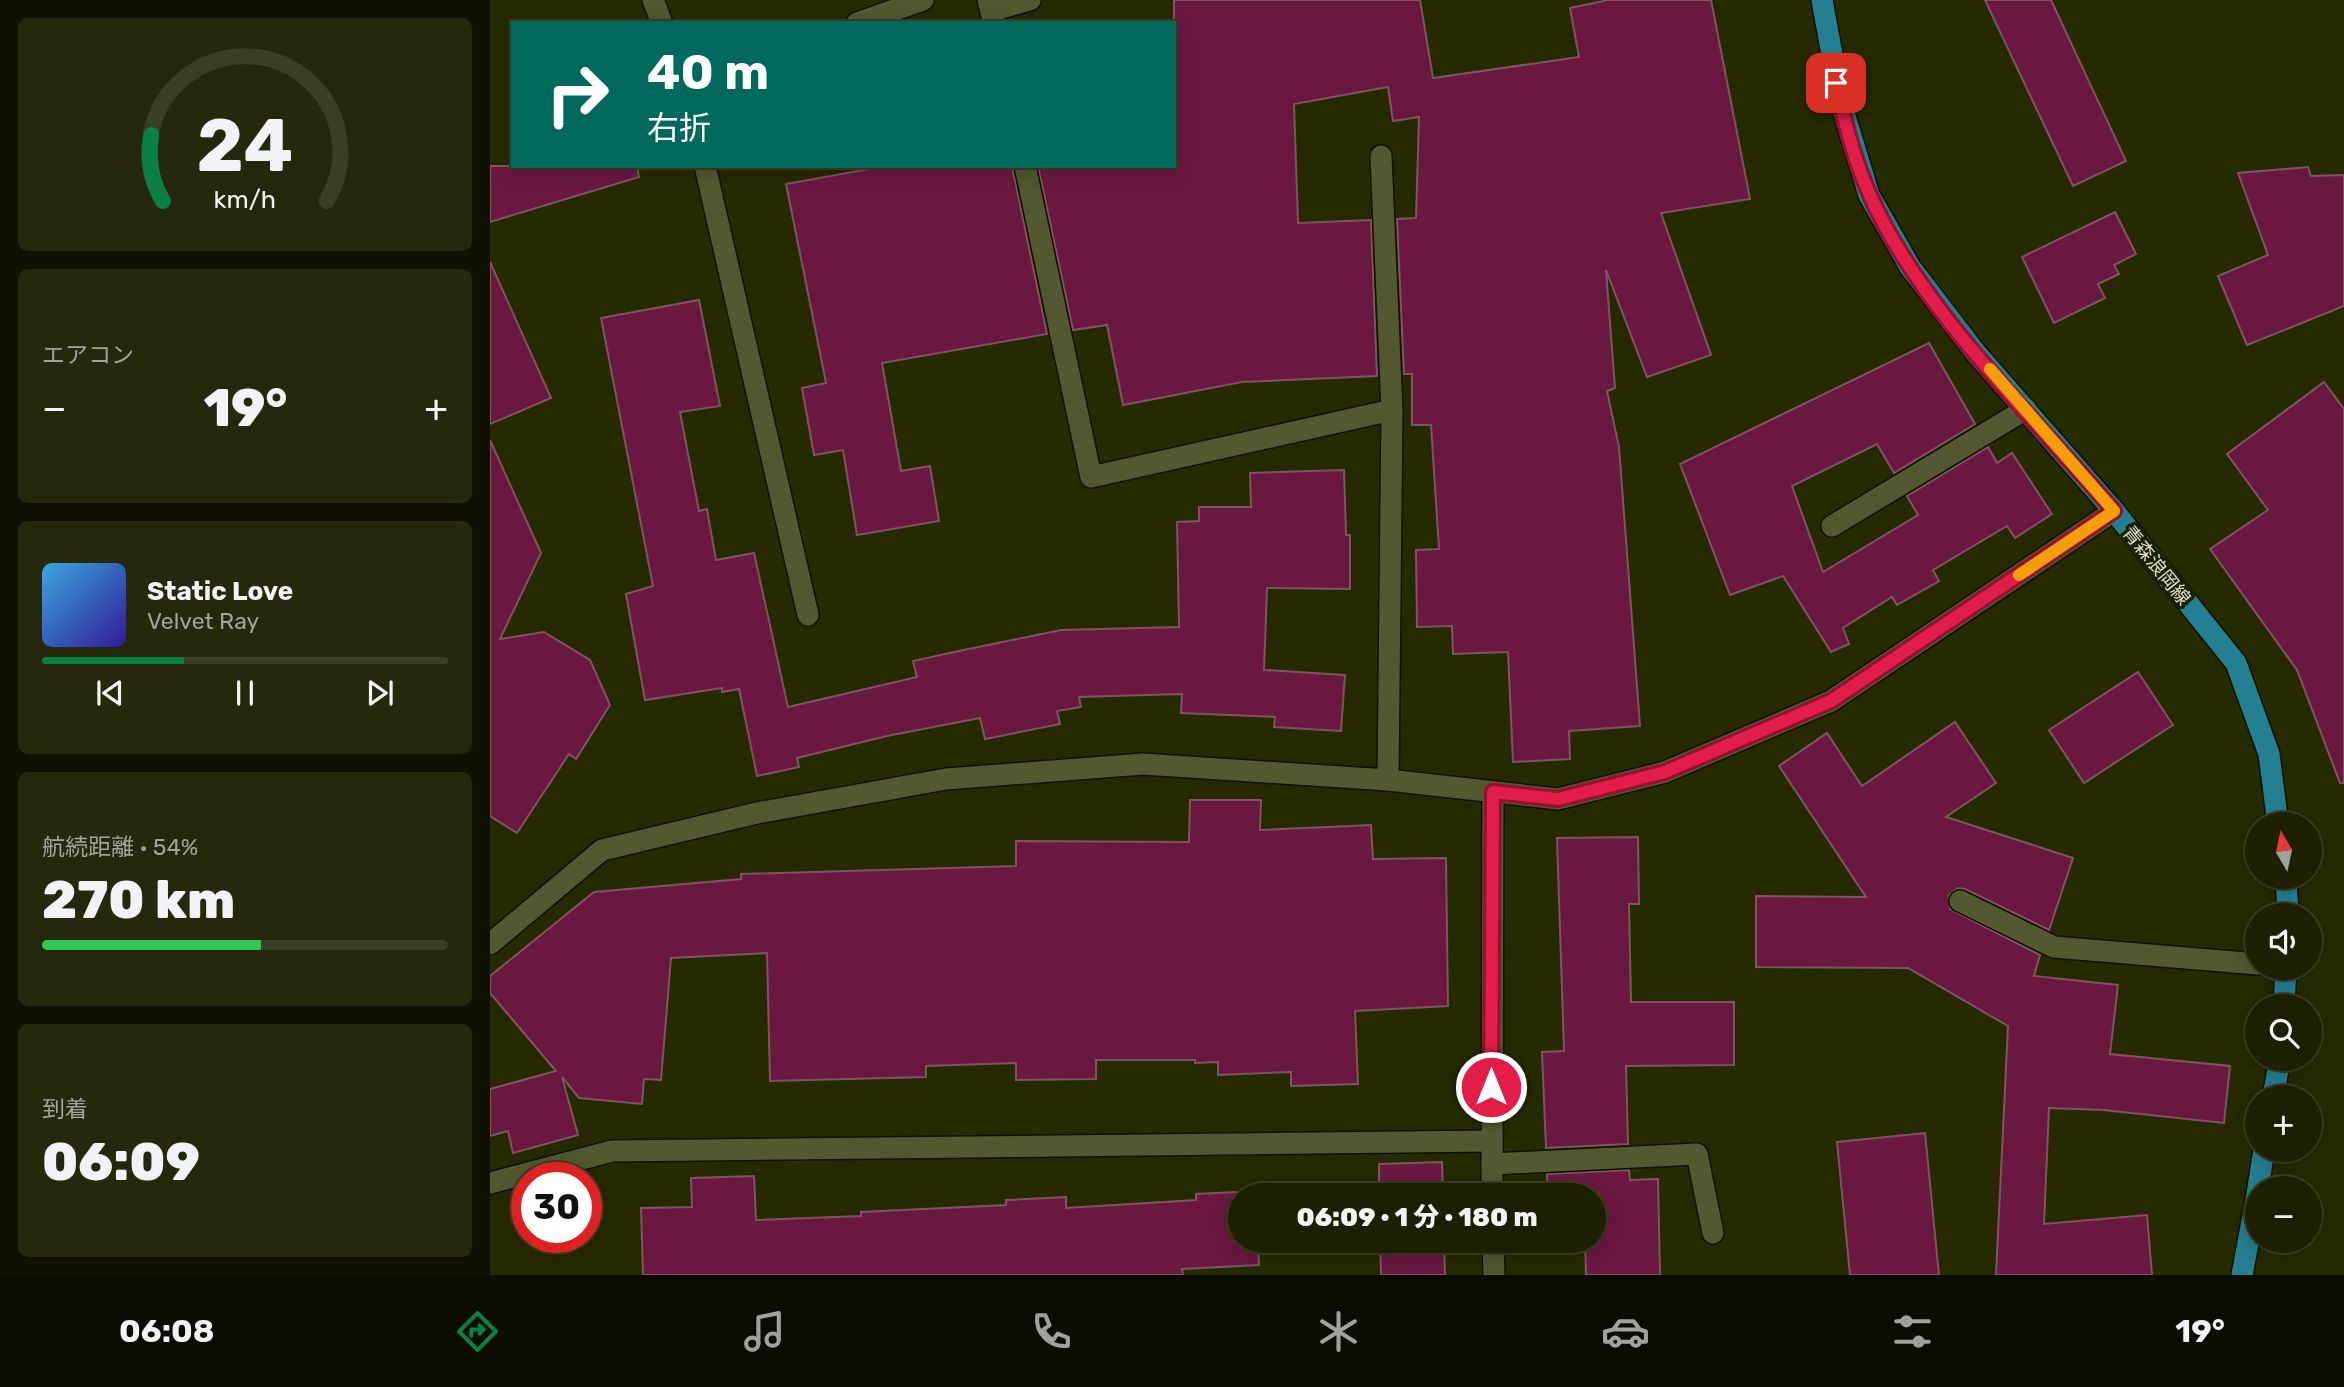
<!DOCTYPE html>
<html lang="ja">
<meta charset="utf-8">
<style>
:root{--surface:#1c2001;--page:#25280b;--text:#f1f3f6;--muted:#a0a399;--line:#3a3e23;--accent:#0b8043}
body{margin:0;font-family:Rubik,"Noto Sans JP",sans-serif;background:var(--page);color:var(--text);height:100vh;display:flex;flex-direction:column;font-size:26px;white-space:nowrap}
*{box-sizing:border-box;margin:0}
p{font-size:23px;color:var(--muted)}
.icon{flex:none;width:38px;height:38px;fill:none;stroke:currentColor;stroke-width:2;stroke-linecap:round;stroke-linejoin:round}
.map{position:relative;flex:1;overflow:hidden}
.details{display:flex;flex-direction:column;gap:18px;padding:18px;background:#0f1201;width:490px}
.details>*{flex:none}
.hud{position:absolute;left:21px;top:21px;width:665px;height:147px;border-radius:0px;box-shadow:0 4px 18px #0003,0 0 0 2px var(--line);background:#00695c;color:#fff;overflow:hidden}
.needle{width:46px;rotate:351deg}
.tools{position:absolute;left:1755px;top:812px;display:grid;gap:14px}
.tools a{display:grid;place-items:center;width:77px;height:77px;border-radius:50%;background:var(--surface);box-shadow:0 4px 18px #0003,0 0 0 2px var(--line);font-size:35px}
.speed{position:absolute;left:21px;top:1162px;display:flex;gap:14px;font-size:35px;font-weight:700;text-align:center}
.speed>*{display:grid;place-content:center;width:91px;height:91px;border-radius:50%;background:var(--surface);box-shadow:0 4px 18px #0003,0 0 0 2px var(--line);line-height:1}
.speed .limit{border:10px solid #d22;background:#fff;color:#111}
.pin{position:absolute;display:grid;place-items:center;width:60px;height:60px;color:#fff;margin:-30px;border-radius:14px;box-shadow:0 4px 10px #0006}
.me{position:absolute;width:77px;margin:-38px;rotate:0deg;stroke-linejoin:round;filter:drop-shadow(0 0 5px #0008)}
.turn{display:flex;align-items:center;gap:24px;height:147px;padding:0 21px;font-size:32px}
.turn .icon{width:91px;height:91px;stroke-width:2.5}
.turn b{display:block;font-size:49px;line-height:60px}
.big{font-size:52px;font-weight:800;line-height:1.1}
.details .widget{flex:1;display:flex;flex-direction:column;justify-content:center;gap:10px;min-width:0;padding:0 24px;border-radius:10px;background:var(--page)}
.details .dial{align-items:center;gap:0}
.dial svg{height:182px;overflow:visible;fill:none;stroke:var(--line);stroke-width:7;stroke-linecap:round;text-anchor:middle}
.dial text{fill:var(--text);stroke:none}
.song{display:flex;align-items:center;gap:21px}
.cover{width:84px;height:84px;border-radius:10px;background:linear-gradient(135deg,hsl(200 70% 55%),hsl(250 70% 35%))}
.played{height:7px;border-radius:4px;background:linear-gradient(90deg,var(--accent) 35%,var(--line) 35%)}
.keys{display:flex;justify-content:space-around;direction:ltr}
.heat{display:flex;justify-content:space-between;align-items:center;font-size:38px;direction:ltr}
.charge{height:10px;border-radius:5px;background:linear-gradient(90deg,#34c759 54%,var(--line) 0)}
.trip{position:absolute;left:738px;top:1183px;width:378px;height:70px;border-radius:35px;background:var(--surface);box-shadow:0 4px 18px #0003,0 0 0 2px var(--line);font-weight:800;line-height:70px;text-align:center}
.tabs{display:flex;height:112px;justify-content:space-around;align-items:center;background:#0b0d00;color:var(--muted)}
.tabs .icon{width:49px;height:49px}
.tabs .active{color:var(--accent)}
.tabs b{font-size:32px;color:var(--text)}
main{display:flex;flex:1;min-height:0}
.map>svg:first-child{display:block}
.building{fill:#6a1840;stroke:#7e5463;stroke-width:2}
.lines{fill:none;stroke-linecap:round;stroke-linejoin:round}
.lane-casing{stroke:#0f1200;stroke-width:24}
.street-casing{stroke:#0f1200;stroke-width:24}
.primary-casing{stroke:#0f1200;stroke-width:24}
.lane{stroke:#525830;stroke-width:21}
.street{stroke:#525830;stroke-width:21}
.primary{stroke:#247f92;stroke-width:21}
.route-casing{stroke:#92132f;stroke-width:18}
.route{stroke:#e11d48;stroke-width:12}
.slow{stroke:#f59e0b;stroke-width:12}
.labels{text-anchor:middle;stroke-width:7;stroke-linejoin:round;paint-order:stroke}
.street-label{font-size:19px;fill:#dee2cc;stroke:#1d2003}
</style>
<main>
<section class="details">
<div class="widget dial"><svg viewBox="0 0 100 80">
<path d="M14 69A42 42 0 1 1 86 69"/>
<path d="M14 69A42 42 0 0 1 9 40" stroke="#0b8043"/>
<text x="50" y="56" font-size="32" font-weight="700">24</text>
<text x="50" y="72" font-size="11">km/h</text>
</svg></div>
<div class="widget"><p>エアコン</p>
<div class="heat"><a>−</a><b class="big">19°</b><a>+</a></div>
</div>
<div class="widget">
<div class="song"><i class="cover"></i><div><b>Static Love</b><p>Velvet Ray</p></div></div>
<div class="played"></div>
<div class="keys"><svg class="icon" aria-label="previous" viewBox="0 0 24 24"><path d="M18 5L8 12l10 7zM5 5v14"/></svg><svg class="icon" aria-label="pause" viewBox="0 0 24 24"><path d="M8 5v14M16 5v14"/></svg><svg class="icon" aria-label="next" viewBox="0 0 24 24"><path d="M6 5l10 7-10 7zM19 5v14"/></svg></div>
</div>
<div class="widget"><p>航続距離 · 54%</p><b class="big">270 km</b><div class="charge"></div></div>
<div class="widget"><p>到着</p><b class="big">06:09</b></div>
</section>
<div class="map">
<svg width="1854" height="1275" viewBox="0 0 1854 1275">
<rect width="100%" height="100%" fill="#262a01"/>
<!-- building -->
<g class="building">
<path d="M 684,0 L 930,0 L 943,78 L 1089,57 L 1080,8 L 1118,0 L 1221,0 L 1260,199 L 1171,213 L 1221,355 L 1157,377 L 1116,270 L 1125,388 L 1117,391 L 1129,447 L 1150,726 L 1079,731 L 1080,759 L 1023,762 L 1018,652 L 963,654 L 962,626 L 927,627 L 926,550 L 949,549 L 941,425 L 922,425 L 922,374 L 914,374 L 907,219 L 926,218 L 929,117 L 903,121 L 898,87 L 804,104 L 808,223 L 881,220 L 887,376 L 752,382 L 633,405 L 617,325 L 583,330 L 548,166 L 684,166 Z"/>
<path d="M 1495,0 L 1561,0 L 1636,161 L 1583,186 Z"/>
<path d="M 0,166 L 147,166 L 149,177 L 0,222 Z"/>
<path d="M 396,166 L 522,166 L 557,334 L 392,363 L 411,471 L 440,466 L 449,521 L 367,535 L 353,450 L 324,455 L 312,388 L 336,383 L 296,184 Z"/>
<path d="M 1818,167 L 1821,176 L 1854,175 L 1854,306 L 1757,345 L 1728,276 L 1778,255 L 1748,173 Z"/>
<path d="M 1625,212 L 1646,254 L 1624,265 L 1629,274 L 1608,284 L 1615,298 L 1564,323 L 1532,257 Z"/>
<path d="M 0,262 L 61,398 L 0,424 Z"/>
<path d="M 209,300 L 230,406 L 190,412 L 209,511 L 217,509 L 226,560 L 264,553 L 298,707 L 427,677 L 423,661 L 469,651 L 571,630 L 689,627 L 687,522 L 709,521 L 709,507 L 761,507 L 760,473 L 854,470 L 856,535 L 860,535 L 860,589 L 777,588 L 774,670 L 855,675 L 851,731 L 784,727 L 785,717 L 691,713 L 692,694 L 589,697 L 591,707 L 567,711 L 570,724 L 495,739 L 490,718 L 397,736 L 307,758 L 309,767 L 267,776 L 249,689 L 232,692 L 232,688 L 155,700 L 136,594 L 163,586 L 111,318 Z"/>
<path d="M 1439,343 L 1485,424 L 1404,473 L 1387,444 L 1302,486 L 1333,572 L 1428,515 L 1417,496 L 1498,447 L 1507,463 L 1522,453 L 1562,514 L 1525,538 L 1517,526 L 1443,570 L 1449,581 L 1407,605 L 1402,597 L 1353,628 L 1359,644 L 1341,652 L 1293,576 L 1240,595 L 1190,464 Z"/>
<path d="M 1834,382 L 1854,409 L 1854,783 L 1850,783 L 1807,670 L 1720,549 L 1778,510 L 1737,454 Z"/>
<path d="M 0,440 L 51,553 L 10,639 L 54,632 L 100,660 L 120,705 L 86,759 L 79,754 L 27,833 L 0,816 Z"/>
<path d="M 1648,672 L 1683,725 L 1594,783 L 1559,730 Z"/>
<path d="M 1465,722 L 1506,783 L 1456,817 L 1583,858 L 1559,930 L 1475,889 L 1468,888 L 1459,895 L 1460,909 L 1550,955 L 1544,976 L 1628,985 L 1620,1054 L 1740,1066 L 1734,1123 L 1613,1110 L 1559,1108 L 1554,1224 L 1657,1215 L 1662,1275 L 1506,1275 L 1518,1026 L 1418,968 L 1266,967 L 1266,896 L 1376,897 L 1289,766 L 1337,733 L 1372,786 Z"/>
<path d="M 700,800 L 771,800 L 770,830 L 881,825 L 883,859 L 956,858 L 958,1006 L 865,1011 L 868,1084 L 801,1086 L 801,1072 L 728,1075 L 728,1062 L 705,1063 L 705,1060 L 606,1060 L 606,1079 L 526,1080 L 526,1063 L 436,1066 L 436,1077 L 280,1081 L 277,953 L 181,958 L 171,1080 L 154,1079 L 152,1104 L 89,1098 L 72,1077 L 88,1135 L 23,1153 L 18,1131 L 0,1136 L 0,1089 L 66,1071 L 0,993 L 0,976 L 104,892 L 251,879 L 251,874 L 526,866 L 526,841 L 699,842 Z"/>
<path d="M 1148,837 L 1149,904 L 1139,904 L 1141,1002 L 1244,1002 L 1244,1065 L 1136,1066 L 1138,1144 L 1056,1148 L 1052,1052 L 1074,1051 L 1067,838 Z"/>
<path d="M 1435,1133 L 1449,1275 L 1360,1275 L 1347,1142 Z"/>
<path d="M 952,1162 L 953,1195 L 889,1195 L 889,1164 Z"/>
<path d="M 1139,1170 L 1140,1180 L 1168,1179 L 1170,1275 L 1096,1275 L 1095,1241 L 1104,1241 L 1104,1195 L 1058,1195 L 1057,1174 Z"/>
<path d="M 264,1176 L 266,1220 L 371,1216 L 371,1212 L 516,1205 L 516,1200 L 576,1197 L 576,1208 L 706,1200 L 706,1194 L 766,1191 L 766,1195 L 751,1195 L 751,1241 L 768,1241 L 769,1265 L 692,1269 L 693,1275 L 153,1275 L 151,1208 L 202,1207 L 201,1178 Z"/>
<path d="M 890,1241 L 954,1241 L 955,1275 L 891,1275 Z"/>
</g>
<g class="lines">
<!-- lane casing -->
<g class="lane-casing">
<g id="lane">
<path d="M 501,11 L 540,0"/>
<path d="M 1342,526 L 1536,409"/>
<path d="M 1470,901 L 1564,947 L 1768,964"/>
<path d="M 1002,1164 L 1207,1154 L 1223,1233"/>
</g>
</g>
<!-- street casing -->
<g class="street-casing">
<g id="street">
<path d="M 163,0 L 172,23"/>
<path d="M 498,0 L 504,23"/>
<path d="M 367,23 L 433,0"/>
<path d="M 891,156 L 902,410"/>
<path d="M 215,166 L 318,615"/>
<path d="M 535,166 L 601,477 L 902,410 L 898,780"/>
<path d="M 0,944 L 112,850 L 267,813 L 456,779 L 653,764 L 898,780 L 1068,799 L 1175,772 L 1341,701 L 1624,511"/>
<path d="M 0,1183 L 122,1151 L 1001,1141"/>
<path d="M 1002,1195 L 1003,792"/>
<path d="M 1003,1241 L 1004,1275"/>
</g>
</g>
<!-- primary casing -->
<g class="primary-casing">
<g id="primary">
<path d="M 1332,0 L 1351,103 L 1379,195 L 1420,267 L 1485,352 L 1624,511 L 1746,663 L 1779,754 L 1788,824"/>
<path d="M 1796,877 L 1798,915"/>
<path d="M 1794,1006 L 1796,968"/>
<path d="M 1783,1097 L 1790,1059"/>
<path d="M 1768,1188 L 1774,1150"/>
<path d="M 1752,1275 L 1768,1189"/>
</g>
</g>
<!-- lane -->
<use href="#lane" class="lane"/>
<!-- street -->
<use href="#street" class="street"/>
<!-- primary -->
<use href="#primary" class="primary"/>
</g>
<g class="lines">
<!-- route casing -->
<g class="route-casing">
<path id="route" d="M 1001,1087 L 1003,792 L 1068,799 L 1175,772 L 1341,701 L 1624,511 C 1545,419 1428,306 1380,195 C 1364,161 1354,120 1346,83"/>
</g>
<!-- route -->
<use href="#route" class="route"/>
<!-- slow -->
<path class="slow" d="M 1500,369 L 1624,511 L 1529,575"/>
</g>
<g class="labels">
<!-- street labels -->
<g class="street-label">
<text transform="translate(1667 565) rotate(51)" y="7">青森浪岡線</text>
</g>
</g>
</svg>
<div class="tools">
<a><svg class="needle" viewBox="-14 -14 28 28"><path d="M0-13l5 13h-10z" fill="#e53935"/><path d="M0 13l5-13h-10z" fill="#a0a399"/></svg></a>
<a><svg class="icon" aria-label="sound" viewBox="0 0 24 24"><path d="M4 9h4l5-4v14l-5-4H4zM17 9q2 3 0 6"/></svg></a>
<a><svg class="icon" aria-label="search" viewBox="0 0 24 24"><circle cx="10" cy="10" r="6"/><path d="M15 15l6 6"/></svg></a>
<a>+</a>
<a>−</a>
</div>
<div class="speed"><div class="limit">30</div></div>
<div class="pin" style="left:1346px;top:83px;background:#d93025"><svg class="icon" aria-label="arrive" viewBox="0 0 24 24"><path d="M6 21V4h12l-3 4 3 4H6"/></svg></div>
<svg class="me" style="left:1001px;top:1087px" viewBox="-20 -20 40 40"><circle r="17" fill="#e11d48" stroke="#fff" stroke-width="3"/><path d="M0-11L8 9 0 5-8 9z" fill="#fff"/></svg>
<div class="trip">06:09 · 1 分 · 180 m</div>
<div class="hud">
<div class="turn"><svg class="icon" aria-label="right" viewBox="0 0 24 24"><path d="M7 20v-9h11M14 6l5 5-5 5"/></svg><div><b>40 m</b>右折</div></div>
</div>
</div>
</main>
<nav class="tabs">
<b>06:08</b>
<svg class="icon active" aria-label="directions" viewBox="0 0 24 24"><path d="M12 3l9 9-9 9-9-9zM9 14v-3h6M13 9l2 2-2 2"/></svg>
<svg class="icon" aria-label="music" viewBox="0 0 24 24"><path d="M9 18V5l10-2v13"/><circle cx="6" cy="18" r="3"/><circle cx="16" cy="16" r="3"/></svg>
<svg class="icon" aria-label="phone" viewBox="0 0 24 24"><path d="M5 4h4l2 5-3 2q2 4 5 5l2-3 5 2v4C11 20 4 13 5 4z"/></svg>
<svg class="icon" aria-label="climate" viewBox="0 0 24 24"><path d="M12 3v18M4 7l16 10M4 17L20 7"/></svg>
<svg class="icon" aria-label="car" viewBox="0 0 24 24"><path d="M5 17H2v-5l4-1 3-4h7l3 4 3 1v5h-3M9 17h6M6 11h13"/><circle cx="7" cy="17" r="2"/><circle cx="17" cy="17" r="2"/></svg>
<svg class="icon" aria-label="filters" viewBox="0 0 24 24"><path d="M4 7h16M4 17h16"/><circle cx="9" cy="7" r="2"/><circle cx="15" cy="17" r="2"/></svg>
<b>19°</b>
</nav>
